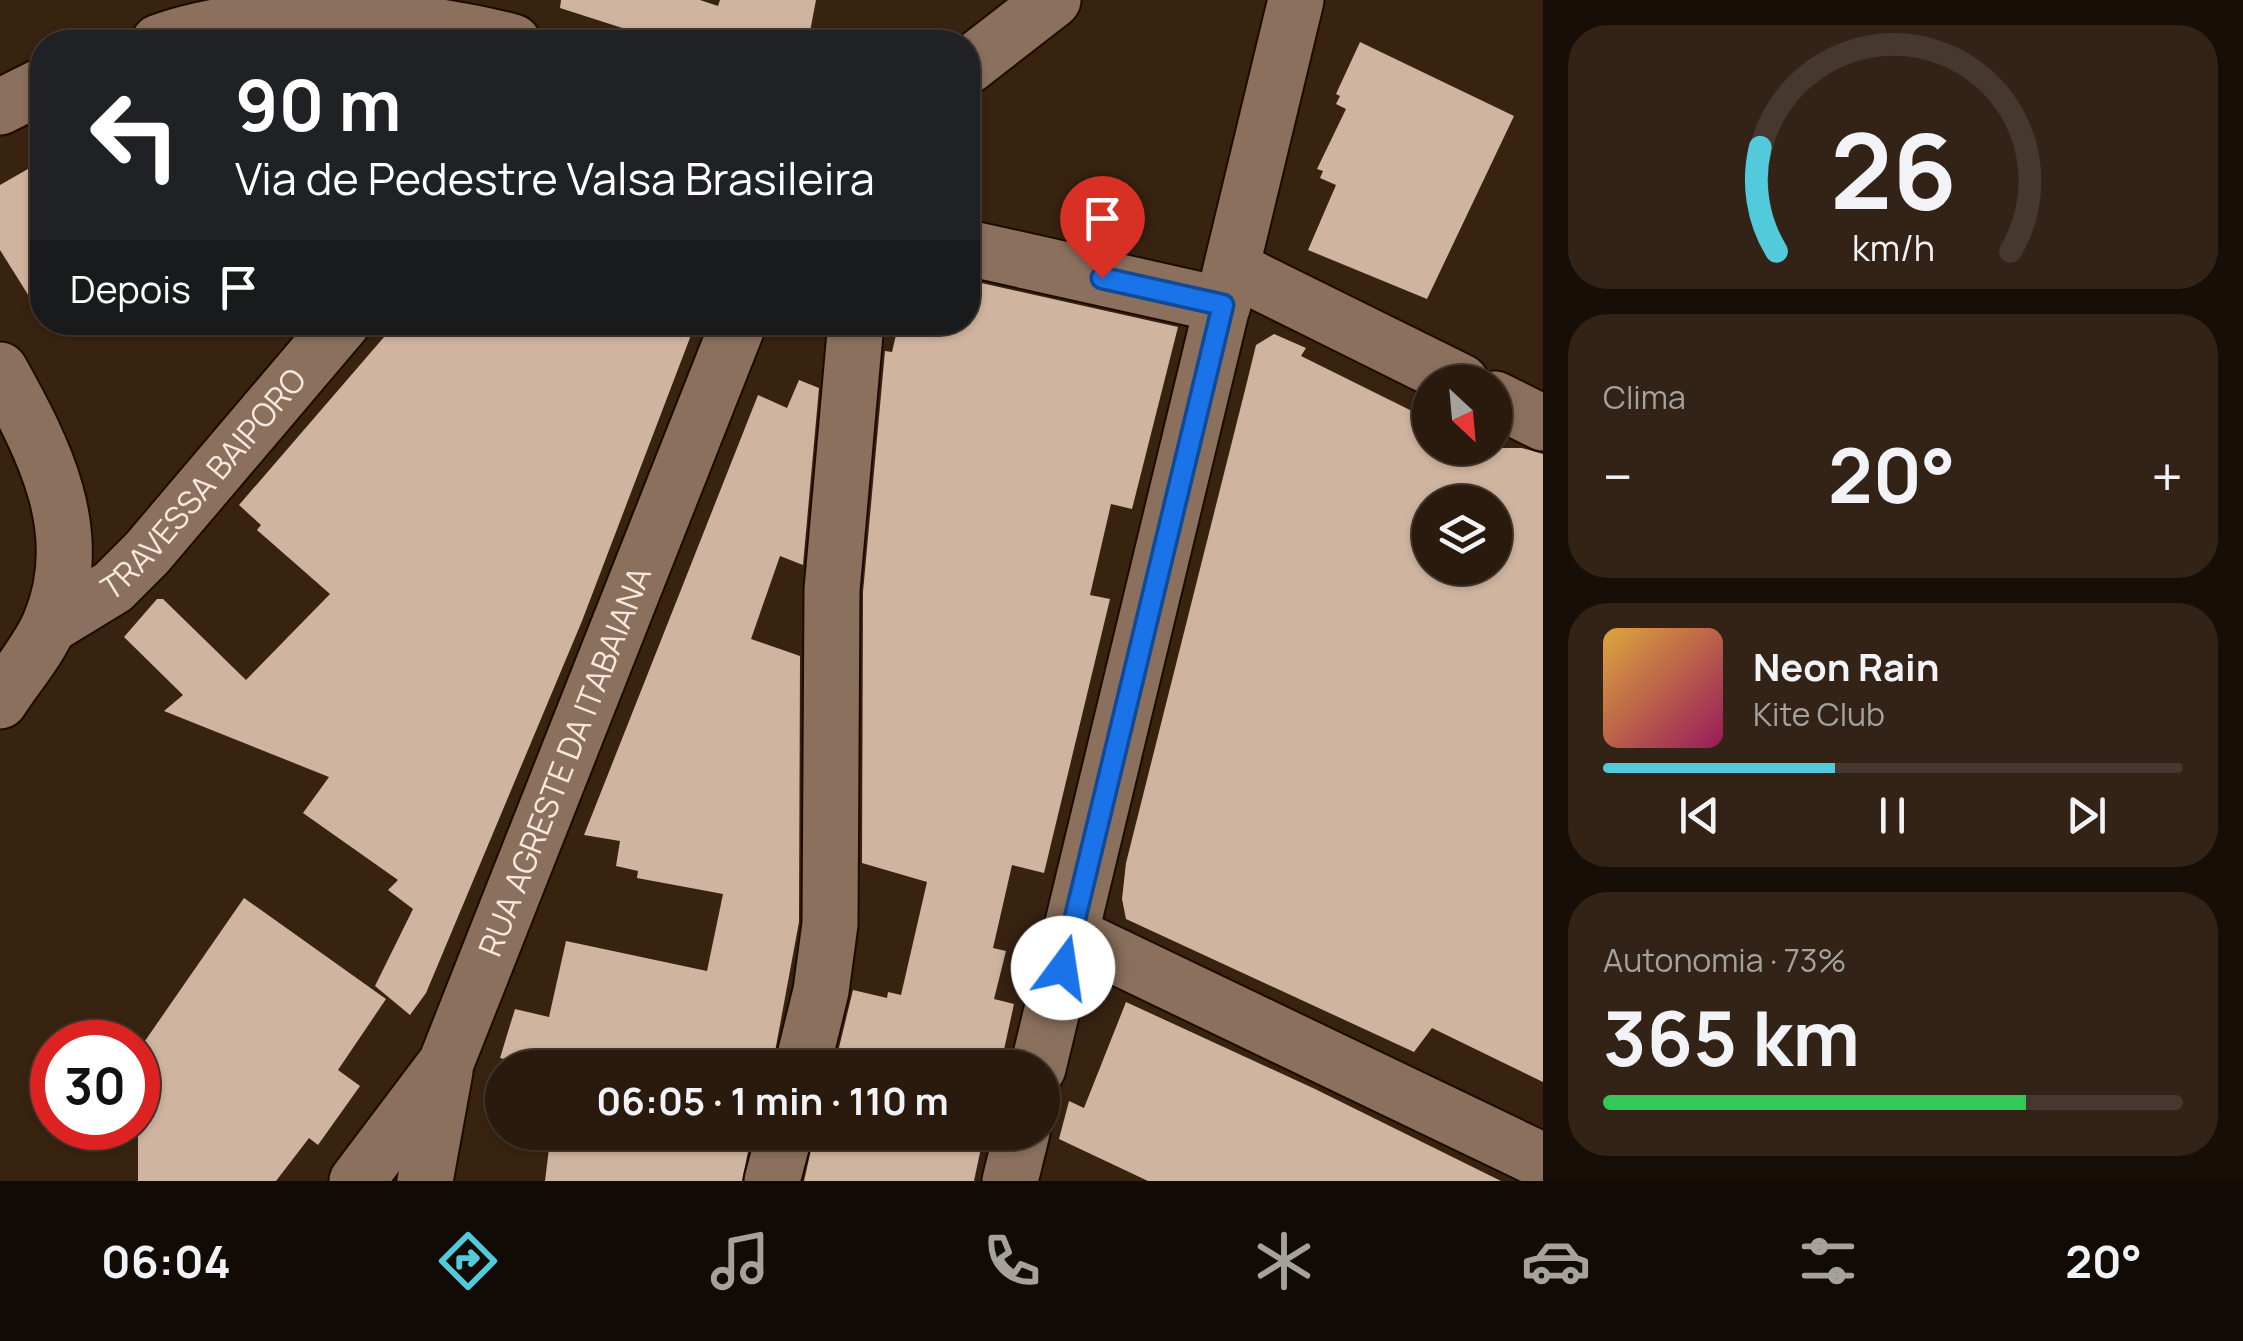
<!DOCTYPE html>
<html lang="pt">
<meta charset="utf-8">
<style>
:root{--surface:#2a1a0d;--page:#322316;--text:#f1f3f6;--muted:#a5a19d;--line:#46382e;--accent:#53cadc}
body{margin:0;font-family:Manrope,sans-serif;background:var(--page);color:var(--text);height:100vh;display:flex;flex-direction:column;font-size:38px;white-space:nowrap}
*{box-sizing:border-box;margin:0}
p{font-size:32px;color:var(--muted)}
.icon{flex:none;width:55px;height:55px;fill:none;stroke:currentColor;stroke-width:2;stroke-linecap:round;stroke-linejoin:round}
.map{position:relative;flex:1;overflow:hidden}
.sheet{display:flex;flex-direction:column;gap:25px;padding:25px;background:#170e07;width:700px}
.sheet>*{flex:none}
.hud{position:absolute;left:30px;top:30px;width:950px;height:305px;border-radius:40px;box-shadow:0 2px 8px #0004,0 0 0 2px var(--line);background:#202124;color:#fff;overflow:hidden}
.needle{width:65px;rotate:154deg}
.fabs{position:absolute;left:1412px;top:365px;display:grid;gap:20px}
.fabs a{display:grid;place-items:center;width:100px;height:100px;border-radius:50%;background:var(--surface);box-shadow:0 2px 8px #0004,0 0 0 2px var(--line);font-size:50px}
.speed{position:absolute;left:30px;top:1020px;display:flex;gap:20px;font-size:50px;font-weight:700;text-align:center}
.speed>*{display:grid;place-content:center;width:130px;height:130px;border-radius:50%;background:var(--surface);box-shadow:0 2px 8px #0004,0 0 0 2px var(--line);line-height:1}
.speed .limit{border:15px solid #d22;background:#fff;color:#111}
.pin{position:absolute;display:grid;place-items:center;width:85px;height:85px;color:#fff;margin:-102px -42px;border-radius:50% 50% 50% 0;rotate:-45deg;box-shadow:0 0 10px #0007}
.pin .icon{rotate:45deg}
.me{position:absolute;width:110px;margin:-55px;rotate:14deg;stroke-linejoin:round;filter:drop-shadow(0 0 8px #0008)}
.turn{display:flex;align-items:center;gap:35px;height:210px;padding:0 40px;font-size:45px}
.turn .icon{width:130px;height:130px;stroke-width:2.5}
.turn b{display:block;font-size:70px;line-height:85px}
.then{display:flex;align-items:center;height:95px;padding:0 40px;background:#0003;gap:20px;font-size:38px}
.big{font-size:75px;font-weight:700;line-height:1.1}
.sheet .tile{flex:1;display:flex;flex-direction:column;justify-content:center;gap:15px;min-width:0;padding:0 35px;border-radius:40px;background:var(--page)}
.sheet .dial{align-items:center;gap:0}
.dial svg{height:260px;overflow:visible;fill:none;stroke:var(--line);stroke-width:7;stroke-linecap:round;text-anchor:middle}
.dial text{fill:var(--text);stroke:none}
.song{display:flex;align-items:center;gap:30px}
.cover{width:120px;height:120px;border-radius:15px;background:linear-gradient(135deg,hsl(40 70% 55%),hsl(330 70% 35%))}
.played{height:10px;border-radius:5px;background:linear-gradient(90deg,var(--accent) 40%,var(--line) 40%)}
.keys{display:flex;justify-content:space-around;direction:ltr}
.heat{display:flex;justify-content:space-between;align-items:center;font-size:55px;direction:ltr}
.charge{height:15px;border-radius:8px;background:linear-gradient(90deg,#34c759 73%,var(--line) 0)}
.trip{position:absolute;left:485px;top:1050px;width:575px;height:100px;border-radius:50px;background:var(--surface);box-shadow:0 2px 8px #0004,0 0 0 2px var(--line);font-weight:700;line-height:100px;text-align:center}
.tabs{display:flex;height:160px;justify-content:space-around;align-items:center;background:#110a05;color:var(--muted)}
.tabs .icon{width:70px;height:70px}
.tabs .active{color:var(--accent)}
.tabs b{font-size:45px;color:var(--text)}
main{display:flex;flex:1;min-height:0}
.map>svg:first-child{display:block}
.building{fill:#cfb49f;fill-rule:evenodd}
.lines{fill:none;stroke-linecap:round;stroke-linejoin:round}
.street-casing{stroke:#1e0b00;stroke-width:59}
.secondary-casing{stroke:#1e0b00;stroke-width:59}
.street{stroke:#8a705d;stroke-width:55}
.secondary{stroke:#8a705d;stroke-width:55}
.route-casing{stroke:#114b97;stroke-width:25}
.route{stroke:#1a73e8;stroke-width:18}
.labels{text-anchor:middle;stroke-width:10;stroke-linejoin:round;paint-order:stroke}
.street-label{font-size:32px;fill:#f7e8de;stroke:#2d1908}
</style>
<main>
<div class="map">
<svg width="1543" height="1181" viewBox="0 0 1543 1181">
<rect width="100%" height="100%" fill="#382311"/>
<!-- building -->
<g class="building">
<path d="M 561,0 L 700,0 L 718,6 L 720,0 L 816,0 L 808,42 L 666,42 L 560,8 Z"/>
<path d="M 1360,42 L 1514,116 L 1427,299 L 1308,250 L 1336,185 L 1320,178 L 1323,171 L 1317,169 L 1346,109 L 1336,104 L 1340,96 L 1336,94 Z"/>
<path d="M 42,161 L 42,317 L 0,250 L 0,185 Z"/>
<path d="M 968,280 L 1178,327 L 1132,509 L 1111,504 L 1090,595 L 1110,599 L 1044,873 L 1012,865 L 993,948 L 1006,951 L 994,999 L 1014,1004 L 1000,1068 L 834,1068 L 853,990 L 887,998 L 888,992 L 901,995 L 927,882 L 862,863 L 863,592 L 885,351 L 892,352 L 899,322 L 968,322 Z"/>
<path d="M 397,322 L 696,322 L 582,621 L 426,993 L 410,1015 L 375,986 L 413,909 L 388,890 L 398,880 L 303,813 L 329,777 L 164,711 L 183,695 L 124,637 L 157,599 L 163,599 L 246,680 L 330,594 L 257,530 L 261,525 L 239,505 Z"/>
<path d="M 1274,334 L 1306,348 L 1301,356 L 1416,413 L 1412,428 L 1430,433 L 1430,448 L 1522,448 L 1543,454 L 1543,1082 L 1432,1028 L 1414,1052 L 1126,919 L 1122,899 L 1126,863 L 1246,386 L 1256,345 ZM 1430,502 L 1495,502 L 1495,568 L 1430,568 Z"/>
<path d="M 799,380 L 819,388 L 803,565 L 780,556 L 751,639 L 800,656 L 799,922 L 772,1068 L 540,1068 L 500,1058 L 515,1009 L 549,1017 L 566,941 L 707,971 L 723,894 L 637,878 L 638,871 L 616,866 L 620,841 L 584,835 L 758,395 L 787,408 Z"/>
<path d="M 244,898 L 386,999 L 338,1070 L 360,1086 L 318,1145 L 309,1138 L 276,1181 L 138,1181 L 138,1051 Z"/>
<path d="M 1126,1002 L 1315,1089 L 1501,1181 L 1148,1181 L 1059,1139 L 1069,1101 L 1084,1108 Z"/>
<path d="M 551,1132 L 607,1132 L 684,1149 L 688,1132 L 751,1137 L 742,1181 L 545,1181 Z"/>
<path d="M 815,1132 L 948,1132 L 982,1143 L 974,1181 L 804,1181 Z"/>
</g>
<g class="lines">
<!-- street casing -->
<g class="street-casing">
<g id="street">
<path d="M 968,248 L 1223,305"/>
<path d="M 1233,269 L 1461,382"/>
<path d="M 0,370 C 44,449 88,533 50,623 C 39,650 16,676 0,701"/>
<path d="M 1495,399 L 1543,423"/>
<path id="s1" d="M 49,626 L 113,587 L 147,553 L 343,322"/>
<path d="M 1072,935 L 1543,1161"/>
<path d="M 802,1068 L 821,991 L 830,924 L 832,590 L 856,322"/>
<path d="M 1038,1068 L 1296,0"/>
<path id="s2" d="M 357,1181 L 446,1063 L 739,322"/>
<path d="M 425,1181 L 445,1071"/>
<path d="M 772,1181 L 785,1132"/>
<path d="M 1010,1181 L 1022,1132"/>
</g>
</g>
<!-- secondary casing -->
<g class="secondary-casing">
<g id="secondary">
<path d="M 159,42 C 259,6 411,15 513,42"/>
<path d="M 968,66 L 1053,0"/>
<path d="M 0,107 L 42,86"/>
</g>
</g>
<!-- street -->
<use href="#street" class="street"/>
<!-- secondary -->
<use href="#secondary" class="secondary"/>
</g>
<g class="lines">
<!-- route casing -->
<g class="route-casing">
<path id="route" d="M 1063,968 L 1223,305 L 1102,278"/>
</g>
<!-- route -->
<use href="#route" class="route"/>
</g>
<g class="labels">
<!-- street labels -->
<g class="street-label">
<text dy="11" stroke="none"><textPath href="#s1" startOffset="212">TRAVESSA BAIPORO</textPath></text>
<text dy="11" stroke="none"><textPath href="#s2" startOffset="472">RUA AGRESTE DA ITABAIANA</textPath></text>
</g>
</g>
</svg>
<div class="fabs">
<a><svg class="needle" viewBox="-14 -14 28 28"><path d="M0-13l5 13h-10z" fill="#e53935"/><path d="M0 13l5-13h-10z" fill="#a5a19d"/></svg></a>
<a><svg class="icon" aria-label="layers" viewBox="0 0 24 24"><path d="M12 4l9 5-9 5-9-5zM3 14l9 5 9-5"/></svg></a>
</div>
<div class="speed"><div class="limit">30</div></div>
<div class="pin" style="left:1102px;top:278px;background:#d93025"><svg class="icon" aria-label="arrive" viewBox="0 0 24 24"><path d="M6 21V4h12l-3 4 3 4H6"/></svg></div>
<svg class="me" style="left:1063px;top:968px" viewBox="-20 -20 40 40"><circle r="19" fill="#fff"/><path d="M0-13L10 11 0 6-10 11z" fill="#1a73e8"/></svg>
<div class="trip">06:05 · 1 min · 110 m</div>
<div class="hud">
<div class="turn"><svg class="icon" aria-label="left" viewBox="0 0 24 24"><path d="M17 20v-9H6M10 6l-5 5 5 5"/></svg><div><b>90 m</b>Via de Pedestre Valsa Brasileira</div></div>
<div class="then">Depois<svg class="icon" aria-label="arrive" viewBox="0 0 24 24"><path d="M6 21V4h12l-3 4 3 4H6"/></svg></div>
</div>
</div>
<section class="sheet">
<div class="tile dial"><svg viewBox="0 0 100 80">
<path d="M14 69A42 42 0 1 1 86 69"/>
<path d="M14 69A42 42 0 0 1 9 37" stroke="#53cadc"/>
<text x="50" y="56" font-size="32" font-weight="700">26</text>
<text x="50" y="72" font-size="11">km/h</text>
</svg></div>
<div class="tile"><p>Clima</p>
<div class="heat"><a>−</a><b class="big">20°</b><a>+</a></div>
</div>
<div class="tile">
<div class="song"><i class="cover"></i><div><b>Neon Rain</b><p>Kite Club</p></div></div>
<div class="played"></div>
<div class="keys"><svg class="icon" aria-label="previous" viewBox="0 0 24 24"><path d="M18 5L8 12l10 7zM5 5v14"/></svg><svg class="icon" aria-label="pause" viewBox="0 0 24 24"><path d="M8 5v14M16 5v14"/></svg><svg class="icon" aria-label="next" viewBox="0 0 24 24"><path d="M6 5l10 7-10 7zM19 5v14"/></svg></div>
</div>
<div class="tile"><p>Autonomia · 73%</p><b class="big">365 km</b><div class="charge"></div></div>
</section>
</main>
<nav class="tabs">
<b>06:04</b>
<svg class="icon active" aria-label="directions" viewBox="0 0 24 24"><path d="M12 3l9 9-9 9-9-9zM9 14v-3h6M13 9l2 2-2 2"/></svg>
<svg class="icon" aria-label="music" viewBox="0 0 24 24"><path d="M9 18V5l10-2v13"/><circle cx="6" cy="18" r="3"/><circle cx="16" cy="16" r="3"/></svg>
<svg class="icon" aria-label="phone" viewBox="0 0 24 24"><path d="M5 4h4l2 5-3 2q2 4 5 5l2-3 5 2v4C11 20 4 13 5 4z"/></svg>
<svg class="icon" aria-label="climate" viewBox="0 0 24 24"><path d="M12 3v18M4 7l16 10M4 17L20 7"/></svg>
<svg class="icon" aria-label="car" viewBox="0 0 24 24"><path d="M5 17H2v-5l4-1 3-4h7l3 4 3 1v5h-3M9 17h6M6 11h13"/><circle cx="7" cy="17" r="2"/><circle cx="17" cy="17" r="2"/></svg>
<svg class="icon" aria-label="filters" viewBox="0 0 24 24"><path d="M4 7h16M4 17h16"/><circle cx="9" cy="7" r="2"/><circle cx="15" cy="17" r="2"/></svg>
<b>20°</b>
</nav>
